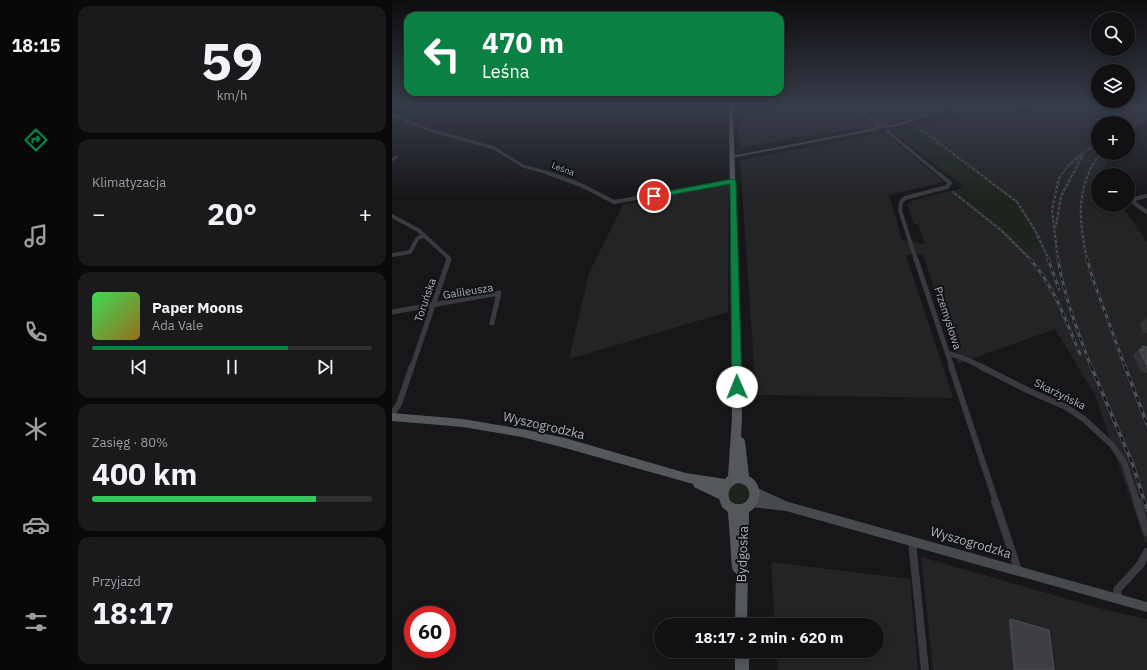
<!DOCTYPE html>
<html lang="pl">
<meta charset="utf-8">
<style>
:root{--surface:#111113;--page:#1a1a1c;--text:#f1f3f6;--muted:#9c9da0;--line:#303133;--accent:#0b8043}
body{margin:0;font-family:"IBM Plex Sans",sans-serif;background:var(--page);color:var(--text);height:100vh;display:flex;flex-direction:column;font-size:15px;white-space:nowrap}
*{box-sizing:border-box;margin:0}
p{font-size:13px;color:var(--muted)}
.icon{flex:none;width:22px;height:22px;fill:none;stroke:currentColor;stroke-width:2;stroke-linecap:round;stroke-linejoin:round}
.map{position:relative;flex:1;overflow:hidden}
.sheet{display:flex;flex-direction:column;gap:6px;padding:6px;background:#09090a;width:320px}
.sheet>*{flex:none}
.hud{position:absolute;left:12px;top:12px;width:380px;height:84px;border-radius:12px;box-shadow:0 2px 10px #0003,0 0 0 1px var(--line);background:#0b8043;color:#fff;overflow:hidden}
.buttons{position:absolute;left:699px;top:12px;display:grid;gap:8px}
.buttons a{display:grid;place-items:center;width:44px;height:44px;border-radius:50%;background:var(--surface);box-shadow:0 2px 10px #0003,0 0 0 1px var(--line);font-size:20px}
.speed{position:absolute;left:12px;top:606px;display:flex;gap:8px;font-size:20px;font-weight:700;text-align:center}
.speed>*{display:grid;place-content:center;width:52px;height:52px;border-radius:50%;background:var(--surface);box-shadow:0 2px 10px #0003,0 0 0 1px var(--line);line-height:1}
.speed .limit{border:6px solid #d22;background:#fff;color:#111}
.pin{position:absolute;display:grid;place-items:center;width:34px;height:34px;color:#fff;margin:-17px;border:2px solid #fff;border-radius:50%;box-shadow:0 1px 4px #0007}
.me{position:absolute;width:44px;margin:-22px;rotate:359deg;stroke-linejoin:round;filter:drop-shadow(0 0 3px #0008)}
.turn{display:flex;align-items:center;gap:14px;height:84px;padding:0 12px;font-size:18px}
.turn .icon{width:52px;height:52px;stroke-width:2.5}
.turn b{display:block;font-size:28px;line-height:34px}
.big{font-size:30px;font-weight:800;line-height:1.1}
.sheet .tile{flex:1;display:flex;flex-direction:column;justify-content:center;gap:6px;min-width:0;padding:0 14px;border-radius:12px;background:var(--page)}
.sheet .dial{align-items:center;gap:0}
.dial b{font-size:52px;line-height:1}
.song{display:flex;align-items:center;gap:12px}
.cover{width:48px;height:48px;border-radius:6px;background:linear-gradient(135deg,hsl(130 70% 55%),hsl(40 70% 35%))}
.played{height:4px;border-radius:2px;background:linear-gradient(90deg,var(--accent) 70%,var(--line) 70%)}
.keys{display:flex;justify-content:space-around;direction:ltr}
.heat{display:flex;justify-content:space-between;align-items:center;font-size:22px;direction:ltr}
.charge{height:6px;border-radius:3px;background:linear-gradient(90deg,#34c759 80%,var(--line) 0)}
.trip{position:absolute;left:262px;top:618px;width:230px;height:40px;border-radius:20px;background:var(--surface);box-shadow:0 2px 10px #0003,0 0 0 1px var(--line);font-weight:800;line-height:40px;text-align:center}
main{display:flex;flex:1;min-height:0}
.dock{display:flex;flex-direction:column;width:72px;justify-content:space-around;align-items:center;background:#070708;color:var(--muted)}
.dock .icon{width:28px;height:28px}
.dock .on{color:var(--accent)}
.dock b{font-size:18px;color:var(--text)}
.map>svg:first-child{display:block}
.built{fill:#232426}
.green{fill:#1d241d}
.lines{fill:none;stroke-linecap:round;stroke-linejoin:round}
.street-far4{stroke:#383a3e;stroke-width:3}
.street-far3{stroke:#383a3e;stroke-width:4}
.street-far2{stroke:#383a3e;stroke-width:5}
.street-far1{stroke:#383a3e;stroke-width:6}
.street{stroke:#383a3e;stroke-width:8}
.secondary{fill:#464a4e;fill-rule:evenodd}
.primary{fill:#54585d;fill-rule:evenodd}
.rail-far2-casing{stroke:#4b4f53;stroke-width:2}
.rail-far1-casing{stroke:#4b4f53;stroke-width:3}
.rail-casing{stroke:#4b4f53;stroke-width:3.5}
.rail-far2{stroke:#121214;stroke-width:1;stroke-dasharray:2.5;stroke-linecap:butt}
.rail-far1{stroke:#121214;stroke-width:1.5;stroke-dasharray:4.5;stroke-linecap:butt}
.rail{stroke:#121214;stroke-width:2;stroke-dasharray:5.5;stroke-linecap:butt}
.wall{fill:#303234}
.building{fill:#3d3f42;stroke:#4e5155}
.route{fill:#0b8043;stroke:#07532c}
.labels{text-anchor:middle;stroke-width:4;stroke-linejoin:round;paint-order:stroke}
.far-street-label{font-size:9px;fill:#a8b2b9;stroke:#121214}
.street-label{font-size:11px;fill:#a8b2b9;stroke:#121214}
.near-street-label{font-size:13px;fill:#a8b2b9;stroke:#121214}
</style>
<main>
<nav class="dock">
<b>18:15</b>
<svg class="icon on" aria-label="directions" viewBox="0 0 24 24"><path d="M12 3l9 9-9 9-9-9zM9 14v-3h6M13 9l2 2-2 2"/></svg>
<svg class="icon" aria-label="music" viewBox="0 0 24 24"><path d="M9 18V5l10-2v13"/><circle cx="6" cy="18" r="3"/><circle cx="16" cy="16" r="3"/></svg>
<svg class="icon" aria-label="phone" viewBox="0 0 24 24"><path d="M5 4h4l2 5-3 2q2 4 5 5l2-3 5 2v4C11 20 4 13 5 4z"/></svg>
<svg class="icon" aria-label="climate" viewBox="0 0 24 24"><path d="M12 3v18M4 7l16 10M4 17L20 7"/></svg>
<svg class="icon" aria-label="car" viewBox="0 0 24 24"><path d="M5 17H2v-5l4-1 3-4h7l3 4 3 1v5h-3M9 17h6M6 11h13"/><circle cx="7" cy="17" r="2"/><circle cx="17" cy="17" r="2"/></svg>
<svg class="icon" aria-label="filters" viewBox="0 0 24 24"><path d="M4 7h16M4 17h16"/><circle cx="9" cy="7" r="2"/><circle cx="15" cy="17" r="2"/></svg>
</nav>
<section class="sheet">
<div class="tile dial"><b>59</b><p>km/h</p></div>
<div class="tile"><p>Klimatyzacja</p>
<div class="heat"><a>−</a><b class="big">20°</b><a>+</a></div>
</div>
<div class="tile">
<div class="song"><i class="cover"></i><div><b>Paper Moons</b><p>Ada Vale</p></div></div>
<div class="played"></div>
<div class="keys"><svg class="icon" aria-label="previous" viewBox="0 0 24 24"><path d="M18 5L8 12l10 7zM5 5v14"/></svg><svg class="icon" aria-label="pause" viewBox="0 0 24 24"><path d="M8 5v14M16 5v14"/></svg><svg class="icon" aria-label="next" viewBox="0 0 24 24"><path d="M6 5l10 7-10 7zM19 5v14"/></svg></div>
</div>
<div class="tile"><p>Zasięg · 80%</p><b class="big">400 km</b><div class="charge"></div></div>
<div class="tile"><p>Przyjazd</p><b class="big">18:17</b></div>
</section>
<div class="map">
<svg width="755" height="670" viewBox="0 0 755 670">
<rect width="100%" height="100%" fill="#171719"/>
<!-- built -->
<g class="built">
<path d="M 344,105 L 556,105 L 497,126 L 414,136 L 348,148 Z"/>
<path d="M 578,105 L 606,105 L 634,113 L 638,110 L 623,105 L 740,105 L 755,111 L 755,120 L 736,134 L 736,123 L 706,123 L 706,153 L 720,153 L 710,172 L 711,175 L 706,175 L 706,205 L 729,205 L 755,242 L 755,542 L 753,542 L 703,395 L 663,329 L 566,364 L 531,254 L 514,255 L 561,398 L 364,395 L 348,160 L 492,133 L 552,182 L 497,195 L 510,240 L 533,244 L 526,224 L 522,224 L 515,204 L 522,200 L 562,190 L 634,251 L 647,247 L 625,204 L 524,127 L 530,124 L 565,117 L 558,112 L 563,108 Z"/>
<path d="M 337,183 L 336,312 L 177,359 L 197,273 L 231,205 Z"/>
<path d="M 529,557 L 718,611 L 755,619 L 755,670 L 541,670 Z"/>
<path d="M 379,562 L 518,579 L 526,670 L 386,670 L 385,651 L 485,651 L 485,625 L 383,625 Z"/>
</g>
<!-- green -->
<g class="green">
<path d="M 524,127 L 625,204 L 633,214 L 648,247 L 634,251 L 562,190 L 572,187 L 501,131 Z"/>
<circle cx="347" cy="493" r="11"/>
</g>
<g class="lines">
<!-- street-far4 -->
<g class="street-far4">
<path d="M 463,105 L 488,125"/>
<path d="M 0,115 L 35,129 L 102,148 L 131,166 L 160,174"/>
<path d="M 495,131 L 547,174"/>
<path d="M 0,160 L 4,157"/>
</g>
<!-- street-far3 -->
<g class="street-far3">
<path d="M 156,173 L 189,185 L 222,202 L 341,181"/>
<path d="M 755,196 L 742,199 L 742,203 L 755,212"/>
<path d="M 0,216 L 26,230 L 57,258 L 56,260"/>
<path d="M 0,255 L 18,252 L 25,239 L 32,235"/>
<path d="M 524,260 L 508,210 L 509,202 L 513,198 L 555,187 L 558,183 L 546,173"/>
</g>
<!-- street-far2 -->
<g class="street-far2">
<path d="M 524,259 L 560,367"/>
<path d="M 0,312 L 107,293 L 100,323"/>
<path d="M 556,353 L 576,360 L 590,367"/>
<path d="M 20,367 L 57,259"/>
</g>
<!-- street-far1 -->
<g class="street-far1">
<path d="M 559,366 L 604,502"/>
<path d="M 588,366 L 637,391 L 674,407 L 692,419 L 720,445 L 732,462 L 745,502"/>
<path d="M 0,414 L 7,404 L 20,366"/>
</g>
<!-- street -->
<g class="street">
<path d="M 603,501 L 626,570"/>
<path d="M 745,501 L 755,532"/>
<path d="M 520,541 L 533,670"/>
<path d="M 727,599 L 725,590 L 748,565 L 755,552"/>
</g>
<!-- secondary -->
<g class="secondary">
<path d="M 559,105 L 563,105 L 510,125 L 496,128 L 487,127 L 487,129 L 485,130 L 340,158 L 338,157 L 340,156 L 483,128 L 483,126 L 486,125 L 496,126 L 508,123 Z"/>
<path d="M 741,105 L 745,105 L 755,109 L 755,111 Z"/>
<path d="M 363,487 L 392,500 L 393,501 L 755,602 L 755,612 L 394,511 L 360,507 L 357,505 L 355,502 L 357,499 L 360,497 L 366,498 L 360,495 L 358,492 L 360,489 Z"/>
</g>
<!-- primary -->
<g class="primary">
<path d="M 337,105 L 341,105 L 350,417 L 349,437 L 351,438 L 353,441 L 357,476 C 371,484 371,504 357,512 L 355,625 L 343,625 L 344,573 L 342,572 L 340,568 L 336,512 L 330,507 L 327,499 L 302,487 L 301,484 L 173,448 L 130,437 L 71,427 L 0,421 L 0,413 L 71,419 L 130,429 L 173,438 L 294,473 L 333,479 L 336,476 L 340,417 ZM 347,483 C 362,485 360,506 345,504 C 333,503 334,485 347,483 Z"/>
<rect x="343" y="651" width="14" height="19"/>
</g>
<!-- rail-far2 casing -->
<g class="rail-far2-casing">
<g id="rail-far2">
<path d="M 527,128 L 625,202 L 644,232 L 657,260"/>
<path d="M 736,128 L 755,117"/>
<path d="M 690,153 L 706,144"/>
<path d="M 561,192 L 609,230 L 639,260"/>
<path d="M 664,227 L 669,196 L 690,157"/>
<path d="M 666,260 L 660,210 L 667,178 L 677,165 L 695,150"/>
<path d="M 695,260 C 689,231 684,199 697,172 C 700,165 704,159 708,153"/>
</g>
</g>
<!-- rail-far1 casing -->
<g class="rail-far1-casing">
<g id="rail-far1">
<path d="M 638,259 C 662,286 674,321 688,354"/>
<path d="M 656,259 L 667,289"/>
<path d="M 666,259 C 672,296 686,332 699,367"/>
<path d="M 695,259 L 702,282 L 733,367"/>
</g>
</g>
<!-- rail casing -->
<g class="rail-casing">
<g id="rail">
<path d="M 699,366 L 741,465 L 755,510"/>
<path d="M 733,366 L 755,424"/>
</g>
</g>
<!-- rail-far2 -->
<use href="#rail-far2" class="rail-far2"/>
<!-- rail-far1 -->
<use href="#rail-far1" class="rail-far1"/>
<!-- rail -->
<use href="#rail" class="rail"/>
</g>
<!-- wall -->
<g class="wall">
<path d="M 755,317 L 755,333 L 751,333 L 748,324 Z"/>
<path d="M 750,346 L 755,347 L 755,373 L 749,372 L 741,355 Z"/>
<path d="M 618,619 L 662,670 L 621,670 L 616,620 Z"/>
</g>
<!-- building -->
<g class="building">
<path d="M 750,346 L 755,347 L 755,365 L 747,349 L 752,350 Z"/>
<path d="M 618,619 L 657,630 L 662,670 L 623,670 Z"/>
</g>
<!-- sky -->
<linearGradient id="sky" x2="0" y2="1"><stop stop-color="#0d0d0e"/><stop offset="0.53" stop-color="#363c49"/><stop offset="1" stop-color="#363c49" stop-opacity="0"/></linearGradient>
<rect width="755" height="198" fill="url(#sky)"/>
<!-- route -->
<path class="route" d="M 341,179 L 344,181 L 350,387 L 348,390 L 345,391 L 341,390 L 340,387 L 338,184 L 262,198 L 259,196 L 262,194 Z"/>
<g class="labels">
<!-- far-street labels -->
<g class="far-street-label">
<text transform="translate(171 169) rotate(21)" y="3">Leśna</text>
</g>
<!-- street labels -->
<g class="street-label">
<text transform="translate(76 291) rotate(-9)" y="4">Galileusza</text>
<text transform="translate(33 300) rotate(-71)" y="4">Toruńska</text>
<text transform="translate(556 318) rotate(72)" y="4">Przemysłowa</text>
<text transform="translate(668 394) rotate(26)" y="4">Skarżyńska</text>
</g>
<!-- near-street labels -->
<g class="near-street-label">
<text transform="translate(152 425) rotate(13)" y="5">Wyszogrodzka</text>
<text transform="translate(579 542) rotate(16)" y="5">Wyszogrodzka</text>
<text transform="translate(350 554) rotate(-88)" y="5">Bydgoska</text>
</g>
</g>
</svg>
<div class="buttons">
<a><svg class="icon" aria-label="search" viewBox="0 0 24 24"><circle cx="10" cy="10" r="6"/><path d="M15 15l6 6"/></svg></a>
<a><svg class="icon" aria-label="layers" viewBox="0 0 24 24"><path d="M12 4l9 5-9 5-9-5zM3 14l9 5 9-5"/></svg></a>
<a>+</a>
<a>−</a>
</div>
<div class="speed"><div class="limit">60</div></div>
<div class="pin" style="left:262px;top:196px;background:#d93025"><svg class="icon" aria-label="arrive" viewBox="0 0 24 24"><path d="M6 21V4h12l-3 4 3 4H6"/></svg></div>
<svg class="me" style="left:345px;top:387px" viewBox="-20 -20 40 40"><circle r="19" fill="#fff"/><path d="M0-13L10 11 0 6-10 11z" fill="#0b8043"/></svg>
<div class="trip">18:17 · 2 min · 620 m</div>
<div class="hud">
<div class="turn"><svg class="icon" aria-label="left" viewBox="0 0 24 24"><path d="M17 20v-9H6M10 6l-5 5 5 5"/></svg><div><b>470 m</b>Leśna</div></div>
</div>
</div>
</main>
